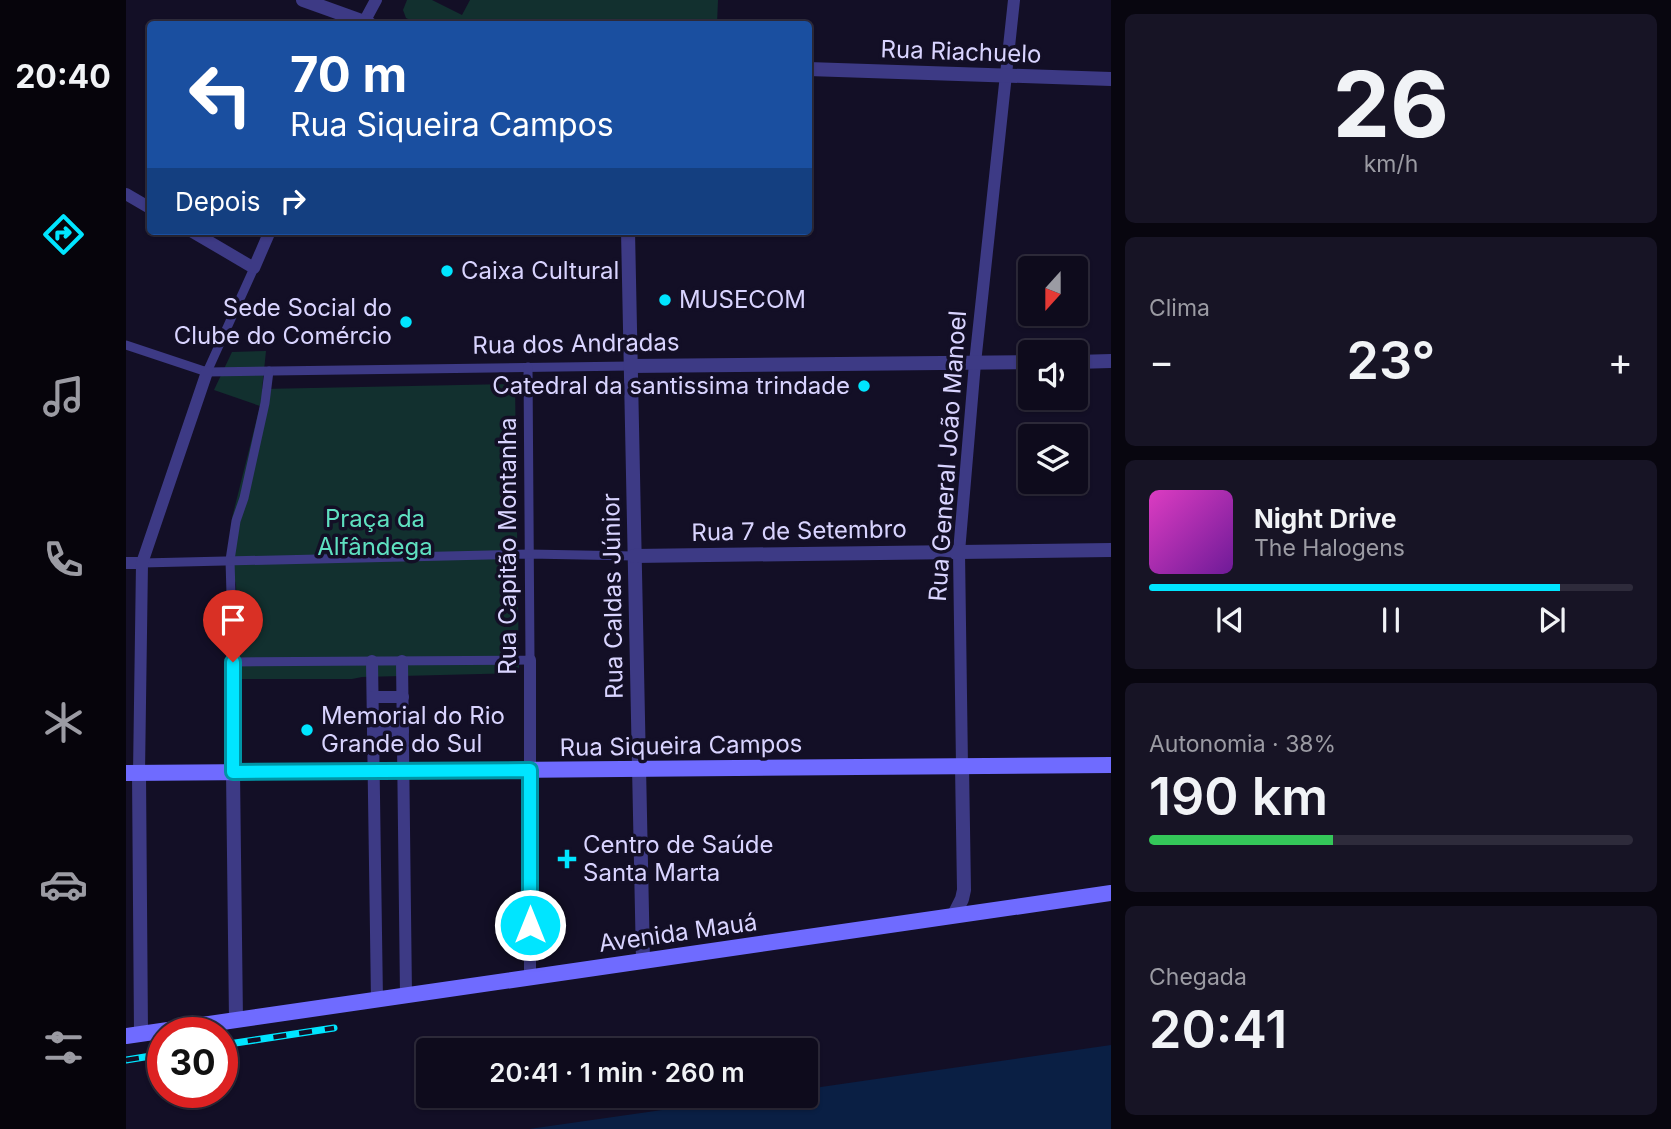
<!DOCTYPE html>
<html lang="pt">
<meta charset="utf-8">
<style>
:root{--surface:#0e0b1c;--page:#171425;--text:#f1f3f6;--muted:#9b9ba3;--line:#2e2b3b;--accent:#00e5ff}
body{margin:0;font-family:Inter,sans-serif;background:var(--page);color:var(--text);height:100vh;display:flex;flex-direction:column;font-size:26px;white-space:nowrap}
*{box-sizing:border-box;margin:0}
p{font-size:23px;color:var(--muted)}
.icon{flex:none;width:38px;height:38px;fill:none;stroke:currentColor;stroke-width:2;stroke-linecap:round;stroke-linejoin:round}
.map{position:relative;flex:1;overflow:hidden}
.side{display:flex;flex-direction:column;gap:14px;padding:14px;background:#08060f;width:560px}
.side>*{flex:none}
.banner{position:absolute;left:21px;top:21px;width:665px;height:214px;border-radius:7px;box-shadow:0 2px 5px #0004,0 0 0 2px var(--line);background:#1a4fa0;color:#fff;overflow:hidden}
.needle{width:46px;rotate:201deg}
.buttons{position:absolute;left:892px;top:256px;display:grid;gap:14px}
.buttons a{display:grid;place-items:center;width:70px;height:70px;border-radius:7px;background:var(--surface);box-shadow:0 2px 5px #0004,0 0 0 2px var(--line);font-size:35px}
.speed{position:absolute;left:21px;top:1017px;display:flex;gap:14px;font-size:35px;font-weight:700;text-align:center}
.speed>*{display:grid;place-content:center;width:91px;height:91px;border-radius:50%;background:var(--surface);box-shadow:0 2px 5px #0004,0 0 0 2px var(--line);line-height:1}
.speed .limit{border:10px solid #d22;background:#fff;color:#111}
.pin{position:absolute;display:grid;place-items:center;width:60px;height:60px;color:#fff;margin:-72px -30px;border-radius:50% 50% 50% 0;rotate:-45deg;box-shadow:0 0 7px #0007}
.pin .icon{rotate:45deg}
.me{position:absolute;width:77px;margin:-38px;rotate:0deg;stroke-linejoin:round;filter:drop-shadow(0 0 5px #0008)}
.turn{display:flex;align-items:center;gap:24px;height:147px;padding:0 28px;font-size:32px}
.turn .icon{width:91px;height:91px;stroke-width:2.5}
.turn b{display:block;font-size:49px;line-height:60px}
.then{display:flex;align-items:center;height:66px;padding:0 28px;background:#0003;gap:14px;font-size:26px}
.big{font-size:52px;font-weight:600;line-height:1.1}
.side .widget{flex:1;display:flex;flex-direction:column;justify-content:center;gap:10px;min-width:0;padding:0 24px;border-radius:10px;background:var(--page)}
.side .dial{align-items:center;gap:0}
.dial b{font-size:91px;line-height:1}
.song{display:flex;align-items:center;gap:21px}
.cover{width:84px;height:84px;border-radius:10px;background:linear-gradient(135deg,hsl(310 70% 55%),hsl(280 70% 35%))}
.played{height:7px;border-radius:4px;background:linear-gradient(90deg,var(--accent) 85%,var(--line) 85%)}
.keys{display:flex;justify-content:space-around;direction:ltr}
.heat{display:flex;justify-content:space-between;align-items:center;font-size:38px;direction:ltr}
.charge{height:10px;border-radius:5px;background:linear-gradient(90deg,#34c759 38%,var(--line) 0)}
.trip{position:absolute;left:290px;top:1038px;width:402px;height:70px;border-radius:7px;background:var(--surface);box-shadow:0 2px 5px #0004,0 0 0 2px var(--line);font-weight:600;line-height:70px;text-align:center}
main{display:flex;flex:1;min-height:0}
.menu{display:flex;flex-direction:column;width:126px;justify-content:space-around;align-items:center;background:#06040b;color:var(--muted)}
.menu .icon{width:49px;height:49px}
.menu .selected{color:var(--accent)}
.menu b{font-size:32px;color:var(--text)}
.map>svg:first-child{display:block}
.green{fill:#12302f}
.water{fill:#0a1f44}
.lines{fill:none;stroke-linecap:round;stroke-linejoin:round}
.pedestrian{stroke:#3d3a85;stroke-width:9}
.minor{stroke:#3d3a85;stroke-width:12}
.tertiary{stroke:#3d3a85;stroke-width:14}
.secondary{stroke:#6f6bff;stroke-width:16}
.rail-casing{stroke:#00e5ff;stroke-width:7}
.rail{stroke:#130f26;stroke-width:4.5;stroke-dasharray:13;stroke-linecap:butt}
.route-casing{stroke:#0095a6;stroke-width:18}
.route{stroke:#00e5ff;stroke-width:12}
.poi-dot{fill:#00e5ff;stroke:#130f26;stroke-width:2.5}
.labels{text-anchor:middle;stroke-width:7;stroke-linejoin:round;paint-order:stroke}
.street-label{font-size:24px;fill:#d9d4ff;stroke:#130f26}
.poi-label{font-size:24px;fill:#d9d4ff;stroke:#130f26;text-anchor:start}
.park-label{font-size:24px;fill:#5fe0c0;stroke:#130f26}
</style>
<main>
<nav class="menu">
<b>20:40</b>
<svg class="icon selected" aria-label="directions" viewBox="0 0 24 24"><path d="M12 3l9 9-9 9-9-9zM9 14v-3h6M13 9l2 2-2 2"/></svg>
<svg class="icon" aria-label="music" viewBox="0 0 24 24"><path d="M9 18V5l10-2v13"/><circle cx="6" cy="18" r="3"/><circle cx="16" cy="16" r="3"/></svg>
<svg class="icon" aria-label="phone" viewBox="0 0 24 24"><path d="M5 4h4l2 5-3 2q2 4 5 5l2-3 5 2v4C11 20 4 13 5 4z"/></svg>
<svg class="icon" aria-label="climate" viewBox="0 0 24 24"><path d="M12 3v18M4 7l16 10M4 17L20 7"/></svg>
<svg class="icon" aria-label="car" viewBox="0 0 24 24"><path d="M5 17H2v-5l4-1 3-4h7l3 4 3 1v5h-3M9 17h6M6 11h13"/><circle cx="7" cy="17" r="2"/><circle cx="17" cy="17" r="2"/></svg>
<svg class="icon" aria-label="filters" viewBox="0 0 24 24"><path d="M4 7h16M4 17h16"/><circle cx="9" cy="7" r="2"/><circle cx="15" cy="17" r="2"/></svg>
</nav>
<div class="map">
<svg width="985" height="1129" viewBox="0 0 985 1129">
<rect width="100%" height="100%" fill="#130f26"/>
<!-- green -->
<g class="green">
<path d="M 281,0 L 306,0 L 336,15 L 344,0 L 592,0 L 591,24 L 293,24 L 280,18 L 277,10 Z"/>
<path d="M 140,351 L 136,389 L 389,384 L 393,673 L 236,677 L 226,679 L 112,679 L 110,585 L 104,560 L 106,518 L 134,406 L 88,390 L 106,352 Z"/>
</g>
<!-- water -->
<path class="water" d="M 985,1045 L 985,1129 L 403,1129 L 634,1096 L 681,1096 L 681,1089 Z"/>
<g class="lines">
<!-- pedestrian -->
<g class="pedestrian">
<path d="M 0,345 L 81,372 L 504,366"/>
<path d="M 143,371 L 139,403 L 118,498 L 110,521 L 104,560 L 107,662 L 404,660 L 402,367"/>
<path d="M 81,372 L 128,268"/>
<path d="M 16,563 L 403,554 L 508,556"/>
</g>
<!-- minor -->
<g class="minor">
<path d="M 237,24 L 250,0"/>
<path d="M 0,194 L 24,208"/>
<path d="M 65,231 L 128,268 L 144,231"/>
<path d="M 0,563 L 16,563"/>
<path d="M 404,660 L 404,977"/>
<path d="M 246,661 L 251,1000"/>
<path d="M 276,661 L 280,995"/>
<path d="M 107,662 L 107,772"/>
<path d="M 247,697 L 277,697"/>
<path d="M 247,732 L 277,731"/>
<path d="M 836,766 L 833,552 L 849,363 L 888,0"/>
<path d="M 13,773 L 16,563 L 81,372"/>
</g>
<!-- tertiary -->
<g class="tertiary">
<path d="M 177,0 L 244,24"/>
<path d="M 682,69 L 985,79"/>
<path d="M 502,231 L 517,961"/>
<path d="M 950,362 L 985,361"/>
<path d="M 504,366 L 905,362"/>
<path d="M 508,556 L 985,550"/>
<path d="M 107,772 L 110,1020"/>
<path d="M 13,773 L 15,1034"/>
<path d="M 828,915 L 836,899 L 838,890 L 836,766"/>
</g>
<!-- secondary -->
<g class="secondary">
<path d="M 0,773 L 985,765"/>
<path d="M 0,1036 L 985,893"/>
</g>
<!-- rail casing -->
<g class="rail-casing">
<g id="rail">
<path d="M 96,1045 L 208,1028"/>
<path d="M 0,1060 L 37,1054"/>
</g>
</g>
<!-- rail -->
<use href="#rail" class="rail"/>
</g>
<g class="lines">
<!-- route casing -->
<g class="route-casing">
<path id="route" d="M 107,662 L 107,772 L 404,770 L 404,925"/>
</g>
<!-- route -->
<use href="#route" class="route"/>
</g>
<!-- markers -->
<g class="poi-dot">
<circle cx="321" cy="271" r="7"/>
<circle cx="539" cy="300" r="7"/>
<circle cx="280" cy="322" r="7"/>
<circle cx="738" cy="386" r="7"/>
<circle cx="181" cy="730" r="7"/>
<path d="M437.5 848.5h7v7h7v7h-7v7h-7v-7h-7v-7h7z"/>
</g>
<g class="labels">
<!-- street labels -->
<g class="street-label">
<text transform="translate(835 52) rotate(2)" y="8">Rua Riachuelo</text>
<text transform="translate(450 344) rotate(-1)" y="8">Rua dos Andradas</text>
<text transform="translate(822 456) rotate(-86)" y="8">Rua General João Manoel</text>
<text transform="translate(673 531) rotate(-1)" y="8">Rua 7 de Setembro</text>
<text transform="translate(382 546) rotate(-90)" y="8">Rua Capitão Montanha</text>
<text transform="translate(487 596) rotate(-91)" y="8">Rua Caldas Júnior</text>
<text transform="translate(555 746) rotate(-1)" y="8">Rua Siqueira Campos</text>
<text transform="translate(552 933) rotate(-8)" y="8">Avenida Mauá</text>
</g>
<!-- poi labels -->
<g class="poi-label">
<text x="335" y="279">Caixa Cultural</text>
<text x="553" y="308">MUSECOM</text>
<text x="266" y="316" text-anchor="end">Sede Social do<tspan x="266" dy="28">Clube do Comércio</tspan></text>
<text x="724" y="394" text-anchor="end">Catedral da santissima trindade</text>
<text x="195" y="724">Memorial do Rio<tspan x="195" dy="28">Grande do Sul</tspan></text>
<text x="457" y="853">Centro de Saúde<tspan x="457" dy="28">Santa Marta</tspan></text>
</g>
<!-- park labels -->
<g class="park-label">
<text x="249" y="527">Praça da<tspan x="249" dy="28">Alfândega</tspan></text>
</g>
</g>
</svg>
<div class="buttons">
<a><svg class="needle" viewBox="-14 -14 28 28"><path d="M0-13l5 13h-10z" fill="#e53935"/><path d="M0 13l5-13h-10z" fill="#9b9ba3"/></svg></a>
<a><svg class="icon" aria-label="sound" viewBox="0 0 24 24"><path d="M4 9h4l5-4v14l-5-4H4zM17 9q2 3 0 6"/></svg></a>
<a><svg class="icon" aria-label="layers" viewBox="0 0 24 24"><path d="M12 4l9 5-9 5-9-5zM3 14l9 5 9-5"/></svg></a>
</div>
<div class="speed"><div class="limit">30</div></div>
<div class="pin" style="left:107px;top:662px;background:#d93025"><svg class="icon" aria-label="arrive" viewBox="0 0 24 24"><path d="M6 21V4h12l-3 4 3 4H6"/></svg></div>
<svg class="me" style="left:404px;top:925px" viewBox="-20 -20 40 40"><circle r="17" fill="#00e5ff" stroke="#fff" stroke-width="3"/><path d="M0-11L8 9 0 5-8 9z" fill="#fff"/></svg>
<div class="trip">20:41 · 1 min · 260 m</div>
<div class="banner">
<div class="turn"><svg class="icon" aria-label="left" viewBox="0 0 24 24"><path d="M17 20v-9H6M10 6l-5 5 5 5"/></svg><div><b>70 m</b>Rua Siqueira Campos</div></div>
<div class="then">Depois<svg class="icon" aria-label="right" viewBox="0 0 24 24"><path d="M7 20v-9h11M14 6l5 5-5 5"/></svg></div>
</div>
</div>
<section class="side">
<div class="widget dial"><b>26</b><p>km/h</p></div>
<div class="widget"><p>Clima</p>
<div class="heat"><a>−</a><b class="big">23°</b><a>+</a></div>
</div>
<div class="widget">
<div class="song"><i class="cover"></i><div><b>Night Drive</b><p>The Halogens</p></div></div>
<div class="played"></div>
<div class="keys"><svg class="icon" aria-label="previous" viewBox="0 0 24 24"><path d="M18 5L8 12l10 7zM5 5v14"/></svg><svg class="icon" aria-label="pause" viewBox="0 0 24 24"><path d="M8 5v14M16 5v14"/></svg><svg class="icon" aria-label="next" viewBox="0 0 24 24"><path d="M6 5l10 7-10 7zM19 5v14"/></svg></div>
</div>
<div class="widget"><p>Autonomia · 38%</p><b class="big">190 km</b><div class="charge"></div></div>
<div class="widget"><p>Chegada</p><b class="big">20:41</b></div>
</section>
</main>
